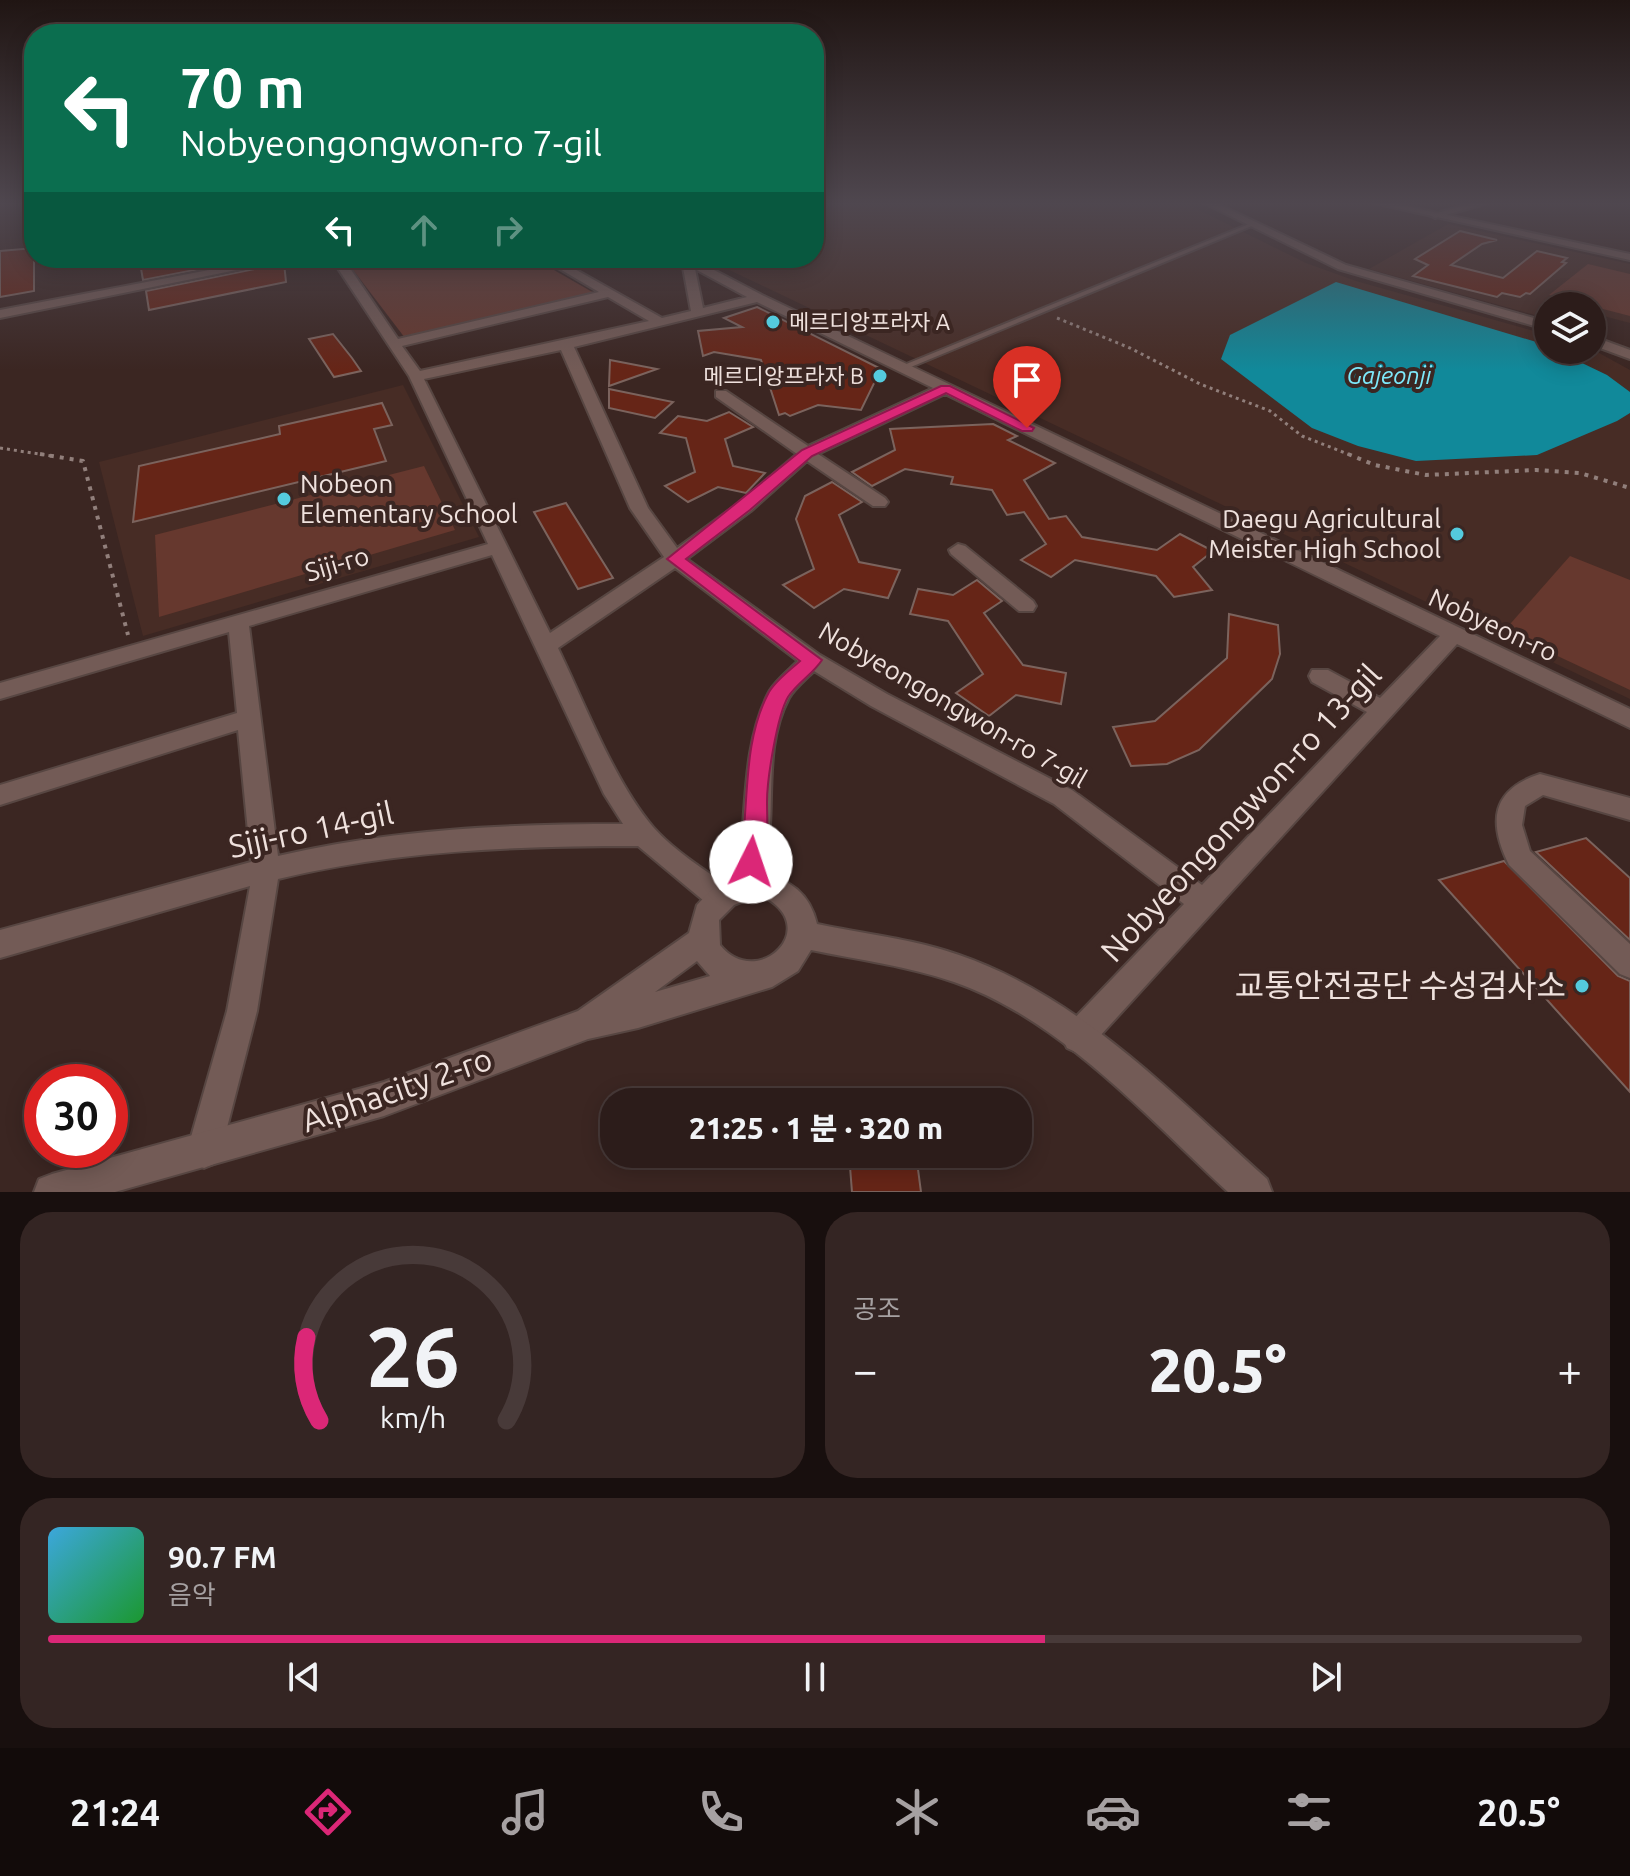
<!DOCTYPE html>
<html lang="ko">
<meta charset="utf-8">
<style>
:root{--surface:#2c1c1a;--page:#342523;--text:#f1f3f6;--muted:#a6a1a2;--line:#483a39;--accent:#db2777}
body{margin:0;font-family:Ubuntu,"Noto Sans KR",sans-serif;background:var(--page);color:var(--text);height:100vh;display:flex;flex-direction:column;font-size:30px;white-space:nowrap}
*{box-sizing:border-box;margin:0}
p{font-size:26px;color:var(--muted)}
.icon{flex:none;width:44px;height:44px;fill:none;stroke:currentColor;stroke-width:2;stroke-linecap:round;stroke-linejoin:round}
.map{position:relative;height:1192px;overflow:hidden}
.sheet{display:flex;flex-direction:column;gap:20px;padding:20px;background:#180f0e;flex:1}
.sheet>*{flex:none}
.hud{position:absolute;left:24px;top:24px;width:800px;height:244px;border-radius:32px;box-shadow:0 4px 20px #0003,0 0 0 2px var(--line);background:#0b6e4f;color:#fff;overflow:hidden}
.fabs{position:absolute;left:1534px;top:292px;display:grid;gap:16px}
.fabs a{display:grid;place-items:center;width:72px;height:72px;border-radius:50%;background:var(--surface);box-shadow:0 4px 20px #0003,0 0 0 2px var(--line);font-size:40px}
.speed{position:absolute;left:24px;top:1064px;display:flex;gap:16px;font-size:40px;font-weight:700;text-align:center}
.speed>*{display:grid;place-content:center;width:104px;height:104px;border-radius:50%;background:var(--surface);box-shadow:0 4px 20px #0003,0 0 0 2px var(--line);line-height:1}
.speed .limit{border:12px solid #d22;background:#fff;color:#111}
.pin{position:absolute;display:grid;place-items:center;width:68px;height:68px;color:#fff;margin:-82px -34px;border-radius:50% 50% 50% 0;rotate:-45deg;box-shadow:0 0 8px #0007}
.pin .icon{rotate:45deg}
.me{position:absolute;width:88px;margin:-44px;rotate:4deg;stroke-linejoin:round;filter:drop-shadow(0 0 6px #0008)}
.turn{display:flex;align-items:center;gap:28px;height:168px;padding:0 24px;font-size:36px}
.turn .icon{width:104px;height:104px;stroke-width:2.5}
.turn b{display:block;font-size:56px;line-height:68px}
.lanes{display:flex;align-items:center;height:76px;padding:0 24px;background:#0003;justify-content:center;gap:40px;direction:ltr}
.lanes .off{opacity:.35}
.big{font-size:60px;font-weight:800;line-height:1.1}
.sheet .card{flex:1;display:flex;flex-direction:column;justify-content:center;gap:12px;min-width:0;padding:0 28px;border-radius:32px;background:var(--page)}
.sheet .dial{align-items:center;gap:0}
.dial svg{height:208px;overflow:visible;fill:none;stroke:var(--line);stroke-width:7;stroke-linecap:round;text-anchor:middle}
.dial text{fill:var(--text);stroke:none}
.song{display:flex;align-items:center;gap:24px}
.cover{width:96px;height:96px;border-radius:12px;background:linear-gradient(135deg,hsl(200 70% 55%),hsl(130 70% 35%))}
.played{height:8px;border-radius:4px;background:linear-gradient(90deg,var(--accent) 65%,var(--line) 65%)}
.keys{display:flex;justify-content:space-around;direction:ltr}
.heat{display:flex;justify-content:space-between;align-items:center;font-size:44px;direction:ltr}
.sheet .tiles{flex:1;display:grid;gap:20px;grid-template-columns:1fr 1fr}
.card:last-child{grid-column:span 2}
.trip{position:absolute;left:600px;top:1088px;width:432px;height:80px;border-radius:32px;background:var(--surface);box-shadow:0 4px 20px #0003,0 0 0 2px var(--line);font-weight:800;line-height:80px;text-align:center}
.tabs{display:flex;height:128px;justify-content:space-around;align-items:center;background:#120b0a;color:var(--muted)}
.tabs .icon{width:56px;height:56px}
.tabs .selected{color:var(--accent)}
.tabs b{font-size:36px;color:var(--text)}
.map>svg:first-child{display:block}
.built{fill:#472c25}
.green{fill:#66382e}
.water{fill:#11899a}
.building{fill:#662517;stroke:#7b635d;stroke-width:2}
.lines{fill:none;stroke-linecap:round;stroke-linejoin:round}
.lane-casing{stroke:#574642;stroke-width:4}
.street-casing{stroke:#574642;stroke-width:4}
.secondary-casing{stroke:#574642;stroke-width:4}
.path-far1{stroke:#917f7b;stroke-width:3;stroke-dasharray:3 4;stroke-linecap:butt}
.path{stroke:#917f7b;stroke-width:4;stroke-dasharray:4 6;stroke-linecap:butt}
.lane{fill:#735b56;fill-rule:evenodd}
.street{fill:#735b56;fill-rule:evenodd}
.secondary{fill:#735b56;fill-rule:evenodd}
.route{fill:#db2777;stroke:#8e194d;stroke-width:2}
.poi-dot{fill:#54cadd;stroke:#3b2622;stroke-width:3}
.labels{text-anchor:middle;stroke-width:8;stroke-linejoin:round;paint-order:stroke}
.far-poi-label{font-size:22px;fill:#efe1dd;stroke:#3b2622;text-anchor:start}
.far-water-label{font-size:24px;font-style:italic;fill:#7ee9fb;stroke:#3b2622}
.poi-label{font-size:26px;fill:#efe1dd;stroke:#3b2622;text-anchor:start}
.street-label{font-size:26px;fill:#efe1dd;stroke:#3b2622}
.near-street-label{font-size:32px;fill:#efe1dd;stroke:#3b2622}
.near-poi-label{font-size:32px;fill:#efe1dd;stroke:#3b2622;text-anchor:end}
</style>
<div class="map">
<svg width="1630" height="1192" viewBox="0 0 1630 1192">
<rect width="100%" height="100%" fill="#3b2622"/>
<!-- built -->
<g class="built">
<path d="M 814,203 L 1185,203 L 1306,263 L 1356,281 L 1548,335 L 1548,350 L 1592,349 L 1630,370 L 1630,699 L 704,258 L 814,258 Z"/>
<path d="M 1448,224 L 1630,264 L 1630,323 L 1592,313 L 1592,306 L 1548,306 L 1546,318 L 1369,269 Z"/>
<path d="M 403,385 L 479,537 L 143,636 L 99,462 Z"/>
</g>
<!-- green -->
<g class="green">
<path d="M 344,258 L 533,258 L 594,293 L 405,338 Z"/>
<path d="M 1588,264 L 1630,274 L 1630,316 L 1549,295 Z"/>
<path d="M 424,466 L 455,530 L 159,617 L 155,535 Z"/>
<path d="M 1570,556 L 1630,580 L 1630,690 L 1504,631 Z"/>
</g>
<!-- water -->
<path class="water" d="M 1336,282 L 1543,344 L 1548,350 L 1555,350 L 1607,375 L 1630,392 L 1630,413 L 1617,421 L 1537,455 L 1416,461 L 1358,446 L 1312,428 L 1221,359 L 1230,335 Z"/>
<!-- building -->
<g class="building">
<path d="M 1460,231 L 1497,240 L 1482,244 L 1451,265 L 1503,278 L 1537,251 L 1567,258 L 1562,262 L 1566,263 L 1530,294 L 1526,293 L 1520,297 L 1502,293 L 1497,297 L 1413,276 L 1428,265 L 1415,259 Z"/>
<path d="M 34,248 L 34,291 L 0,297 L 0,251 Z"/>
<path d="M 187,258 L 256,258 L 143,280 L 140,263 Z"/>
<path d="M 284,263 L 286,282 L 149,310 L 146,291 Z"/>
<path d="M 757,307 L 881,369 L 861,410 L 818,405 L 790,416 L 785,413 L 779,415 L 761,360 L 714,352 L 703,356 L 698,331 L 742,327 L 724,318 Z"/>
<path d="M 333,334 L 352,358 L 361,371 L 334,377 L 309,339 Z"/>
<path d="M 610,360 L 657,369 L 609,386 Z"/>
<path d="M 609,389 L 673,402 L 655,418 L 609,408 Z"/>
<path d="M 382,403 L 392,425 L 374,429 L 386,461 L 133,522 L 139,466 L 280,434 L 279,426 Z"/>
<path d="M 729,412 L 753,427 L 725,439 L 733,466 L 765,473 L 746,493 L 718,487 L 688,502 L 665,486 L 695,472 L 686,438 L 660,433 L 678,416 L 707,421 Z"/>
<path d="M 993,424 L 1017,436 L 1008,440 L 1055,463 L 1024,480 L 1049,519 L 1066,516 L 1082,537 L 1157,550 L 1180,534 L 1213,551 L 1193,567 L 1212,590 L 1174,597 L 1156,576 L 1075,560 L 1051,577 L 1021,560 L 1046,544 L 1024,512 L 1007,515 L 992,490 L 951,484 L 953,477 L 905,469 L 872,486 L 852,472 L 895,450 L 890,429 Z"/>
<path d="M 832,482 L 862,502 L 839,515 L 859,562 L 900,570 L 888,598 L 844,589 L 814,608 L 783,585 L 814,569 L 796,519 L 805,496 Z"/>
<path d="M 566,503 L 613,578 L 578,589 L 534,512 Z"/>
<path d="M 977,580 L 1002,601 L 984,613 L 1023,665 L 1066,673 L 1061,704 L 1016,695 L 989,716 L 956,693 L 983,674 L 948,621 L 910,614 L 918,589 L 953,595 Z"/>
<path d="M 1229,614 L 1278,625 L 1280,654 L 1272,679 L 1199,750 L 1167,764 L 1131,766 L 1113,727 L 1155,721 L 1227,658 Z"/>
<path d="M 1586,838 L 1630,878 L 1630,940 L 1536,852 Z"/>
<path d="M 1504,861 L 1618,976 L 1630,981 L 1630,1092 L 1439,880 Z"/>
<path d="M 849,1154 L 916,1154 L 921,1192 L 852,1192 Z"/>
</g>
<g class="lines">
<!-- lane casing -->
<g class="lane-casing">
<path id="lane" d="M 1249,224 L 1254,225 L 906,369 L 899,367 Z"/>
</g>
<!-- street casing -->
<g class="street-casing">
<g id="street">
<path d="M 1204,203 L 1216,203 L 1346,265 L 1548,322 L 1548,330 L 1338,269 Z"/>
<path d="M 1473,203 L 1488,203 L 1435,218 L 1430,215 Z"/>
<path d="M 331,258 L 343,258 L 398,339 L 599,292 L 541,258 L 555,258 L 662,318 L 691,311 L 682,262 L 677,258 L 691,258 L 762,295 L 1630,709 L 1630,728 L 1457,644 L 1089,1048 L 1078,1053 L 1067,1048 L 1062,1037 L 1067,1026 L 1184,904 L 1054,804 L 871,706 L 814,671 C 806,679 794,689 789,698 C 757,758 784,833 756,893 L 746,896 L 736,893 C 729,876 740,856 742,839 C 746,790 746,737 769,692 C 775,681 789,670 798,661 L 675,568 L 558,648 C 585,704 614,781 653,827 C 674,851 704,869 730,888 L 734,897 L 730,906 L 720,910 L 710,906 L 638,846 C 516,846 398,850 278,879 L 257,1011 L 221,1151 L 216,1163 L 204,1168 L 192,1163 L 187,1151 L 227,1011 L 250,886 L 0,958 L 0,930 L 251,862 L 238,730 L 0,805 L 0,785 L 237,713 L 229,632 L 0,699 L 0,683 L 488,544 L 409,376 ZM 695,269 L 747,297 L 703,308 ZM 608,297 L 649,321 L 420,371 L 402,346 ZM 757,302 L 933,388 L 808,446 L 726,391 L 716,391 L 716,397 L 797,454 L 739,503 L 677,548 L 648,508 L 574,347 ZM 561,350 L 630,508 L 664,557 L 550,633 L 424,379 ZM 945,394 L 1440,636 L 1380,698 L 1328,670 L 1312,670 L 1309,676 L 1312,682 L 1367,712 L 1202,885 L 1072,790 L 887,694 L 820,655 L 687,559 L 751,511 L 807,461 L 873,506 L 885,506 L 888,502 L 885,498 L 818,454 ZM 492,555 L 604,794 L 623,824 C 506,824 392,829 278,856 L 249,626 Z"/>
<path d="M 1592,336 L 1630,350 L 1630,359 L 1592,345 Z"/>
<path d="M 958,544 L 965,546 L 1033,601 L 1036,606 L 1033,611 L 1019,611 L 951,554 L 949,550 Z"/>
<path d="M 1540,774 L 1630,798 L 1630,820 L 1543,795 L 1525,806 L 1522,825 L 1530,851 L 1630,944 L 1630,978 L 1620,974 L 1509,865 C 1488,822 1491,790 1540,774 Z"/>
</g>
</g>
<!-- secondary casing -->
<g class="secondary-casing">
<g id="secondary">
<path d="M 1374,203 L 1391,203 L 1630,254 L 1630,260 Z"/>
<path d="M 272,258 L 295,258 L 0,318 L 0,310 Z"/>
<path d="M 761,871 C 791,882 809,892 817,924 C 864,934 914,939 959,955 C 1081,997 1173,1095 1267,1179 L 1272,1192 L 1228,1192 C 1148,1118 1059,1018 954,982 C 908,966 859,960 811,950 L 798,971 L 772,987 L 638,1028 L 588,1039 L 384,1116 L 115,1192 L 34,1192 L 39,1179 L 52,1174 L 384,1082 L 578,1011 L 689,933 L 697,905 L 714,887 L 736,877 ZM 760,895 C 826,925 758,992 720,945 L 719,920 L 734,905 ZM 697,961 L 710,976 L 655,992 Z"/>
</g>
</g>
<!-- path-far1 -->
<g class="path-far1">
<path d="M 1057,318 L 1130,348 L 1200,384 L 1270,411 L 1302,436 L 1353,456"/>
<path d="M 0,448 L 52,456"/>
</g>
<!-- path -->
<g class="path">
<path d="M 40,454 L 83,461 L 128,635"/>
<path d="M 1348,454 L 1375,465 L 1426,475 L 1536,470 L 1580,473 L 1630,488"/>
</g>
<!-- lane -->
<use href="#lane" class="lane"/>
<!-- street -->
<use href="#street" class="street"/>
<!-- secondary -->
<use href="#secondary" class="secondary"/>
</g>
<!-- sky -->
<linearGradient id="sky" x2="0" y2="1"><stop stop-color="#201513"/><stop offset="0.55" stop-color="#4f474f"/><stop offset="1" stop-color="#4f474f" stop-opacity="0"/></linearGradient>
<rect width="1630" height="370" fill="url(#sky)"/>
<!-- route -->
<path class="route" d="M 941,386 L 950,386 L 1034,428 L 1032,431 L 1022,431 L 946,393 L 812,456 L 750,510 L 686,559 L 822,660 C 813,674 797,683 788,697 C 777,716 767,779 767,802 C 767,825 770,848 759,870 L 751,873 L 742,870 C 737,859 742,851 743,840 C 748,792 745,736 769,692 C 776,680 790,670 800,661 L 667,559 L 802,450 Z"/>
<!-- markers -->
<g class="poi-dot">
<circle cx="773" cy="322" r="8"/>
<circle cx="880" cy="376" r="8"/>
<circle cx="284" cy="499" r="8"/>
<circle cx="1457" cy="534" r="8"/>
<circle cx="1582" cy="986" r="8"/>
</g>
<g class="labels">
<!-- far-poi labels -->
<g class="far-poi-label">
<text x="789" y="330">메르디앙프라자 A</text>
<text x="864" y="384" text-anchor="end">메르디앙프라자 B</text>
</g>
<!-- far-water labels -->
<g class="far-water-label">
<text x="1389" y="384">Gajeonji</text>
</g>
<!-- poi labels -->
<g class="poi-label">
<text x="300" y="493">Nobeon<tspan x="300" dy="30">Elementary School</tspan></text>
<text x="1441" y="528" text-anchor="end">Daegu Agricultural<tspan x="1441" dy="30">Meister High School</tspan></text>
</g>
<!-- street labels -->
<g class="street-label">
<text transform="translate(337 564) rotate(-16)" y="9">Siji-ro</text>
<text transform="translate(1493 625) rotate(25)" y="9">Nobyeon-ro</text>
<text transform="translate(953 705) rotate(30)" y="9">Nobyeongongwon-ro 7-gil</text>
</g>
<!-- near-street labels -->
<g class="near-street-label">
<text transform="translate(1241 813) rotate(-47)" y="11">Nobyeongongwon-ro 13-gil</text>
<text transform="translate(311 830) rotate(-12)" y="11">Siji-ro 14-gil</text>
<text transform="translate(397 1090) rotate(-19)" y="11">Alphacity 2-ro</text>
</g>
<!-- near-poi labels -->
<g class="near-poi-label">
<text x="1566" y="997">교통안전공단 수성검사소</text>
</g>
</g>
</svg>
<div class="fabs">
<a><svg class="icon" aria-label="layers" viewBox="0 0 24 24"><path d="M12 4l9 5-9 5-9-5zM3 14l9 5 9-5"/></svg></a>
</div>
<div class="speed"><div class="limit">30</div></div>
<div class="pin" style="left:1027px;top:428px;background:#d93025"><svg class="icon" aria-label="arrive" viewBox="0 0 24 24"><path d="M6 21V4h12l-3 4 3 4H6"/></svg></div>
<svg class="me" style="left:751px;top:862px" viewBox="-20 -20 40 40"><circle r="19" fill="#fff"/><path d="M0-13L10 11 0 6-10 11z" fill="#db2777"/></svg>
<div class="trip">21:25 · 1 분 · 320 m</div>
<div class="hud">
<div class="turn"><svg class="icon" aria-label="left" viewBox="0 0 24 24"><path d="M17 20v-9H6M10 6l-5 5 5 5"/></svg><div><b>70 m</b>Nobyeongongwon-ro 7-gil</div></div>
<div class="lanes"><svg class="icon" aria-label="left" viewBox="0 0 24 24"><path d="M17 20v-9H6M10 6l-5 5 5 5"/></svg><svg class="icon off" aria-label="ahead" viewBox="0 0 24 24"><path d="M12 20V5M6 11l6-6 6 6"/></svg><svg class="icon off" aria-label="right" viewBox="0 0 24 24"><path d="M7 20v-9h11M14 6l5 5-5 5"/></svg></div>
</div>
</div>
<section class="sheet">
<div class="tiles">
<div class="card dial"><svg viewBox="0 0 100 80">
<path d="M14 69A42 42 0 1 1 86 69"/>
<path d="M14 69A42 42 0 0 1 9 37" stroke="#db2777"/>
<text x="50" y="56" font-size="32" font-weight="700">26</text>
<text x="50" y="72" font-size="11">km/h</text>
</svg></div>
<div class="card"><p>공조</p>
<div class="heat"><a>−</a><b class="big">20.5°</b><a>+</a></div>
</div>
<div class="card">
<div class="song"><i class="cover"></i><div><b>90.7 FM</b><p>음악</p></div></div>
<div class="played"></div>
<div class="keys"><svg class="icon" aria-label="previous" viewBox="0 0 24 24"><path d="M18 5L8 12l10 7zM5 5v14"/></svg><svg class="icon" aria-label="pause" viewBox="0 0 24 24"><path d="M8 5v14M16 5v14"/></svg><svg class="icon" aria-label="next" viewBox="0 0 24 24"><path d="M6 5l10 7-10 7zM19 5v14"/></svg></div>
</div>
</div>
</section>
<nav class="tabs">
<b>21:24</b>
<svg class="icon selected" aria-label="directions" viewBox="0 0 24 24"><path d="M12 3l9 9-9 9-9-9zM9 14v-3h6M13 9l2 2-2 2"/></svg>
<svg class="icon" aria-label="music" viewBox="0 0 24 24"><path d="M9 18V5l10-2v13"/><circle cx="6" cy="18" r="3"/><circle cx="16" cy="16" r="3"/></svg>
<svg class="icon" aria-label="phone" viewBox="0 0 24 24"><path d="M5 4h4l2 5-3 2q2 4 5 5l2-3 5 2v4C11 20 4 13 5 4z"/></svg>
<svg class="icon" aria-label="climate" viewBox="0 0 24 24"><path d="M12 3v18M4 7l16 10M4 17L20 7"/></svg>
<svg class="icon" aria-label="car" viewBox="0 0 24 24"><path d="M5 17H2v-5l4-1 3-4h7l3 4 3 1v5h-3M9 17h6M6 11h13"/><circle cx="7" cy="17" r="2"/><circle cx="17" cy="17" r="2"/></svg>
<svg class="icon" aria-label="filters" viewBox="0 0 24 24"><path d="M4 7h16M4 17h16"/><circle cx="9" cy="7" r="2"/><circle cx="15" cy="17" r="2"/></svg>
<b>20.5°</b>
</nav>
